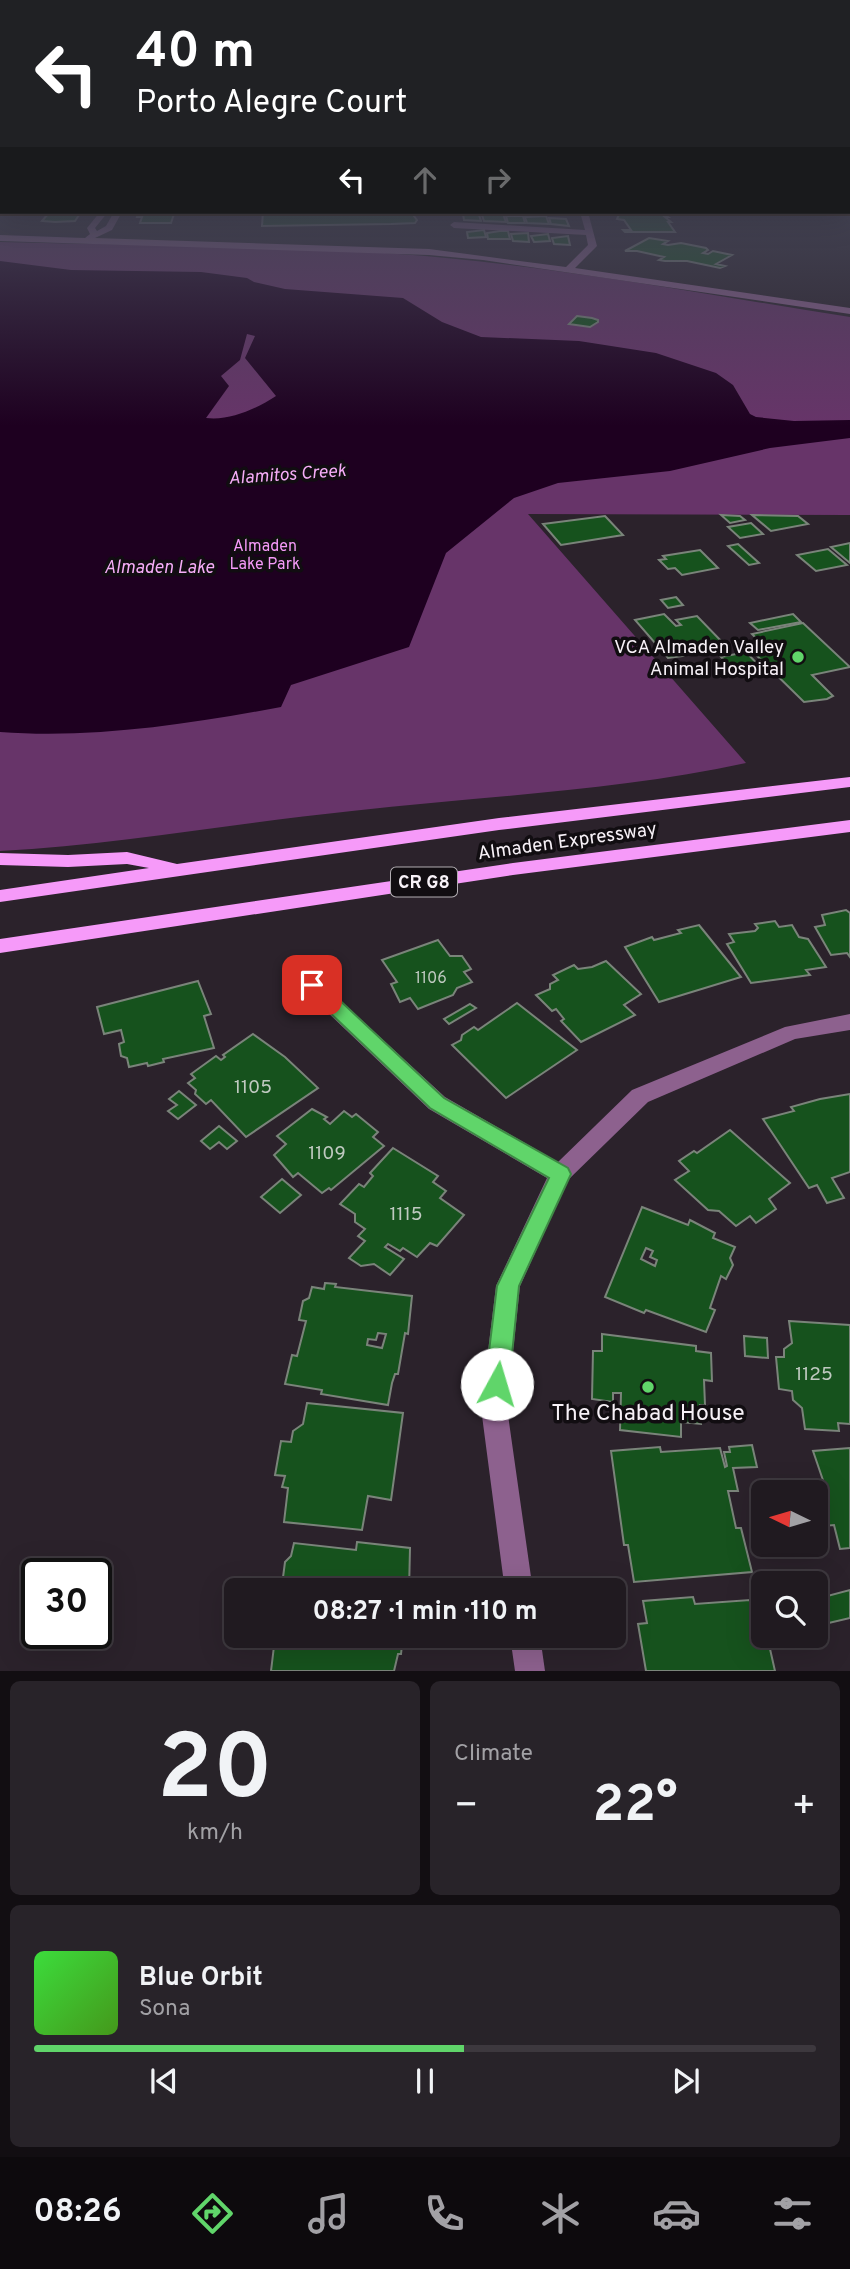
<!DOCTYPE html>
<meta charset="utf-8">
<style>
:root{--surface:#201a20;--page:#282329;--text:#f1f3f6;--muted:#a2a1a5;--line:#3d383e;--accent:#60d56a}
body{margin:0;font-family:Overpass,sans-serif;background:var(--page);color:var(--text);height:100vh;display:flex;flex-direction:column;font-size:26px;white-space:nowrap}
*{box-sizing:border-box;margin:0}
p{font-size:23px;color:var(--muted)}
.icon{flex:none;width:38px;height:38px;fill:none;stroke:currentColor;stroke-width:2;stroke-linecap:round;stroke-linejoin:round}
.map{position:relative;height:1671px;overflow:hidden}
.panel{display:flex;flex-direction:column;gap:10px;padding:10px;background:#120e12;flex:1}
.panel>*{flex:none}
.top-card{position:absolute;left:0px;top:0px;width:850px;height:214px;box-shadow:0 7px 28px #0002,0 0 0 2px var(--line);background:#202124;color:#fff;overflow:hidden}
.needle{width:46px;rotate:275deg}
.controls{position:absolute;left:751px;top:1480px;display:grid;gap:14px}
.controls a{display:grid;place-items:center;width:77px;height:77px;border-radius:10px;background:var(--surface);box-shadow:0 7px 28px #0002,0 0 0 2px var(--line);font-size:35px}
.speed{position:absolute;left:21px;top:1558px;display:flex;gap:14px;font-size:35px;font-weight:700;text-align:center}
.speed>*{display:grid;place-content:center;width:91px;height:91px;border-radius:50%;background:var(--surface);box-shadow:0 7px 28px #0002,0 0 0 2px var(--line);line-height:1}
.speed .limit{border:4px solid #111;border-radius:10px;background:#fff;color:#111}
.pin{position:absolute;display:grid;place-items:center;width:60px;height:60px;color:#fff;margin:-30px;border-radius:14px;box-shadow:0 4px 10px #0006}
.me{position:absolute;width:77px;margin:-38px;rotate:6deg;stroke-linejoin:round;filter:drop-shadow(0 0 5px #0008)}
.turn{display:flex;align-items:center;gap:24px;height:147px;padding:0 21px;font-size:32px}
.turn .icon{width:91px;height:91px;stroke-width:2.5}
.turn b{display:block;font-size:49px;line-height:60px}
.lanes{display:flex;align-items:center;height:66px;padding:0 21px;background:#0003;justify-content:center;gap:35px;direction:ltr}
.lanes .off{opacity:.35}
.big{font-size:52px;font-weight:700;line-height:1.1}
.panel .card{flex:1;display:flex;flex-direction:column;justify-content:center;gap:10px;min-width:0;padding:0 24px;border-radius:10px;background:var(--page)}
.panel .dial{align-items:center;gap:0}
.dial b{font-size:91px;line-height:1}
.song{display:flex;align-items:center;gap:21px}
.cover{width:84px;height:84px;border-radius:10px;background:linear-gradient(135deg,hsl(120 70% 55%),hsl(100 70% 35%))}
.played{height:7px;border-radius:4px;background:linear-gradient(90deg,var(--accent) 55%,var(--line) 55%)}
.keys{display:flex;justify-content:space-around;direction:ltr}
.heat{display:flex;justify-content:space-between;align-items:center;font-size:38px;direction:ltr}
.panel .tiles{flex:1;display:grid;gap:10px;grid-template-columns:1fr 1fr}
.card:last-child{grid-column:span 2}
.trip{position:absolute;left:224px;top:1578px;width:402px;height:70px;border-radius:10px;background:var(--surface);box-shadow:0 7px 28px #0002,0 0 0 2px var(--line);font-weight:700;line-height:70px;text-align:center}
.tab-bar{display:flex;height:112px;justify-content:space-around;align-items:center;background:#0d0a0d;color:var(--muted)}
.tab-bar .icon{width:49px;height:49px}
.tab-bar .on{color:var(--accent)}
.tab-bar b{font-size:32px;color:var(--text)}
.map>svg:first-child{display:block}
.green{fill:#673469}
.water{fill:#1e0020;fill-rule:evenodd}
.building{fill:#16521d;stroke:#7a847a;stroke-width:2;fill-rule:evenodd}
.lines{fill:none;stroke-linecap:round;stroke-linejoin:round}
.minor{fill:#8d618e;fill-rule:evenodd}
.major{fill:#f69af9;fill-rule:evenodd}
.route{fill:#60d56a;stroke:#3e8a45;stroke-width:2}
.poi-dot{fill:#60d56a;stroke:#110d11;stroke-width:2.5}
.labels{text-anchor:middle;stroke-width:7;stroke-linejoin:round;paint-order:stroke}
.far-park-label{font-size:16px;fill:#f59af8;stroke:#110d11}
.number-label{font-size:16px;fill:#bfc9c0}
.far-water-label{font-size:18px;font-style:italic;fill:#f5adf7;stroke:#110d11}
.shield{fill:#110d11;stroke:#b2adb2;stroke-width:2}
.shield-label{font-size:18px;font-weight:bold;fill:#f7f1f7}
.poi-label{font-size:19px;fill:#f7f1f7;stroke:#110d11;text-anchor:end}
.street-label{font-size:19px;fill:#f7f1f7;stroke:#110d11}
.near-number-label{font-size:19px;fill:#bfc9c0}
.near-poi-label{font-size:23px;fill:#f7f1f7;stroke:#110d11}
</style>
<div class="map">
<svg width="850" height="1671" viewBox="0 0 850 1671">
<rect width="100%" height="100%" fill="#2b222b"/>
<!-- green -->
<path class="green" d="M 0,242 C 147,246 300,244 446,258 C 581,271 716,296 850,317 L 850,515 L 528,514 L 746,763 C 617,791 484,796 352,811 C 235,823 118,845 0,851 Z"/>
<!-- water -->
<path class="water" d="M 0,261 L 71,270 L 201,272 L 247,278 L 254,282 L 285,289 L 403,298 L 442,322 L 481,337 L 579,341 L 656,353 L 716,373 L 733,385 L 750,414 L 756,417 L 794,421 L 850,420 L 850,438 L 770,448 L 670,471 L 558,483 L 514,498 L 446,553 L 409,647 L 291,685 L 281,707 C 190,724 93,739 0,732 ZM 247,334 L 255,336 L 245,358 L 276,396 C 256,409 230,421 206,418 L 229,386 L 221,376 L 240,360 Z"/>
<!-- building -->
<g class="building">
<path d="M 46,212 L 81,212 L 75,221 L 55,222 L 42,221 L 48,214 L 44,214 Z"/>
<path d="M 139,212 L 171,212 L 174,214 L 171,223 L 140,223 L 142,217 L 137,217 Z"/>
<path d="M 263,212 L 415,212 L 414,216 L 417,220 L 415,223 L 391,224 L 262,226 Z"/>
<path d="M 620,212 L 664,212 L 662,213 L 668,217 L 665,217 L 671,222 L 668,222 L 675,232 L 625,232 L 623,230 L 631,230 L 624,220 L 617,219 Z"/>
<path d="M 487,213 L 503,214 L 506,222 L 484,221 L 482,215 Z"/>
<path d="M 463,214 L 479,215 L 481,221 L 464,220 Z"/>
<path d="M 506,216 L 523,216 L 525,223 L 508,223 Z"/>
<path d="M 546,216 L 549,224 L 527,223 L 525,217 Z"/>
<path d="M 549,218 L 566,219 L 569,226 L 551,224 Z"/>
<path d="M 484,230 L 486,237 L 468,238 L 467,232 Z"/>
<path d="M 500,231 L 508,231 L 510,239 L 488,239 L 487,233 Z"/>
<path d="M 528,233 L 529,242 L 513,241 L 511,234 Z"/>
<path d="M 548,234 L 550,241 L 534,242 L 531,236 Z"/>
<path d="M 568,236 L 570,245 L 554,244 L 552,238 Z"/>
<path d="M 649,238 L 668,241 L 663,244 L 668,245 L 681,243 L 706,248 L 708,250 L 703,253 L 708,254 L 713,251 L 732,255 L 716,264 L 725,266 L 720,268 L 687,261 L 665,261 L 659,260 L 664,257 L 637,251 L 625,251 Z"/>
<path d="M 577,316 L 592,318 L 598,320 L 598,322 L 590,327 L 569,324 Z"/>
<path d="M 721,515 L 740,516 L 745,520 L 730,523 Z"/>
<path d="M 752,515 L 798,516 L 808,524 L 771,531 Z"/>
<path d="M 605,516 L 623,535 L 561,545 L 543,524 Z"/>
<path d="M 751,523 L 763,534 L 740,538 L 728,527 Z"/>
<path d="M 850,543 L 850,563 L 831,547 Z"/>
<path d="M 738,544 L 759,563 L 749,565 L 728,546 Z"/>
<path d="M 828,549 L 847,565 L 816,571 L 797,555 Z"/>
<path d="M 700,550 L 718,568 L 682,575 L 675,568 L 668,569 L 659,560 L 666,559 L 663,556 Z"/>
<path d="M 676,597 L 683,605 L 668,608 L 661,600 Z"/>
<path d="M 664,614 L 676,626 L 681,625 L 676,620 L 697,616 L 724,644 L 681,653 L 683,656 L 668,658 L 635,620 Z"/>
<path d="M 793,614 L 801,622 L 758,630 L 750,623 Z"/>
<path d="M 803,623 L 850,667 L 812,675 L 833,696 L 827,699 L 804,702 L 748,647 L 762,644 L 752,634 Z"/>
<path d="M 746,652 L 764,671 L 739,676 L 721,657 Z"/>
<path d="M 846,910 L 850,913 L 850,957 L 847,953 L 831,955 L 815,927 L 825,925 L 822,915 Z"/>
<path d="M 775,921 L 779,927 L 792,925 L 799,937 L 808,939 L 826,967 L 806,970 L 810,975 L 751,983 L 727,944 L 734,942 L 729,934 L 755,931 L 758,928 L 755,924 Z"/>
<path d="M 699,925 L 741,977 L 659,1002 L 625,947 L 652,937 L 654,940 L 681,933 L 678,930 Z"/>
<path d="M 438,940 L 450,956 L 462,956 L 471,969 L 464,972 L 472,982 L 457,988 L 453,995 L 418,1009 L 410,998 L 400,1002 L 391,984 L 397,982 L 382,960 Z"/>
<path d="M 606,961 L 641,994 L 624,1005 L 635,1015 L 581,1042 L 561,1021 L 564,1019 L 556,1009 L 552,1011 L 536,995 L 550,989 L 550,984 L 558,980 L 553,975 L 574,965 L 578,969 L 592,967 Z"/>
<path d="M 198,981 L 211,1014 L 204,1016 L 214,1048 L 163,1059 L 164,1062 L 148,1066 L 147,1063 L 129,1067 L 127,1058 L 121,1056 L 119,1044 L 124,1042 L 121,1030 L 104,1034 L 97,1007 Z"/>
<path d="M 517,1003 L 577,1050 L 506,1098 L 452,1045 L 461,1040 L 462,1035 L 474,1027 L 478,1030 Z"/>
<path d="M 470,1004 L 476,1008 L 449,1024 L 444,1019 Z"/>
<path d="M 253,1034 L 285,1057 L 318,1088 L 246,1137 L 211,1100 L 206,1104 L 195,1094 L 196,1090 L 188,1083 L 195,1078 L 191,1074 L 216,1056 L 221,1060 L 225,1057 L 223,1055 Z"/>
<path d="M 179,1091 L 196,1105 L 178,1119 L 168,1111 L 177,1105 L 169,1099 Z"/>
<path d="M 850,1094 L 850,1172 L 832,1178 L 844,1198 L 827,1203 L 817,1185 L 809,1188 L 763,1119 L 794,1111 L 791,1107 L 820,1099 Z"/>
<path d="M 312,1109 L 327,1117 L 324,1119 L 330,1124 L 344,1111 L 352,1117 L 356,1114 L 378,1132 L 373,1137 L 384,1146 L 331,1190 L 329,1188 L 322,1193 L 298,1173 L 293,1177 L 274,1155 L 286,1144 L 277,1136 Z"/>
<path d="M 219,1126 L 237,1141 L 227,1149 L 219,1142 L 210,1149 L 201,1141 Z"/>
<path d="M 730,1130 L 790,1183 L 769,1199 L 776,1209 L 756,1223 L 750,1216 L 736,1226 L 719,1211 L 708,1210 L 675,1180 L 689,1171 L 679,1161 L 694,1151 L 697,1153 Z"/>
<path d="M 393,1148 L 438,1176 L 433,1182 L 446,1191 L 440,1198 L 464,1215 L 437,1246 L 430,1243 L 417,1257 L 403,1248 L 400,1251 L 388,1244 L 385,1247 L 404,1259 L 390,1275 L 374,1264 L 361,1266 L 349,1258 L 365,1241 L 358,1236 L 365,1229 L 355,1222 L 355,1214 L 340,1204 L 359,1184 L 364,1187 L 373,1176 L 370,1173 Z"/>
<path d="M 282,1179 L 301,1195 L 280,1213 L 261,1197 Z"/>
<path d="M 642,1207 L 688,1225 L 690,1220 L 715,1233 L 713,1238 L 735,1247 L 730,1258 L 733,1265 L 726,1279 L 721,1276 L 710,1308 L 715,1310 L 706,1332 L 646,1310 L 644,1313 L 605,1297 ZM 646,1248 L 653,1251 L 650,1257 L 657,1260 L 655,1266 L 641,1259 Z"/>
<path d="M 325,1283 L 336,1284 L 335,1287 L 412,1296 L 408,1334 L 405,1333 L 398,1374 L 395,1374 L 392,1383 L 388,1405 L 321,1394 L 322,1390 L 285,1384 L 292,1355 L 297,1356 L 306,1321 L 299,1320 L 303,1301 L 309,1298 L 312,1287 L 324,1289 ZM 378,1333 L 386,1334 L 382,1348 L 367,1345 L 368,1339 L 376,1340 Z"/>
<path d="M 789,1321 L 850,1325 L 850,1424 L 838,1423 L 839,1431 L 805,1429 L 802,1408 L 793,1400 L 792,1391 L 779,1389 L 776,1357 L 784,1357 L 784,1349 L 792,1343 Z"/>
<path d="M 602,1334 L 696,1346 L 696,1351 L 711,1353 L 712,1381 L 704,1380 L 705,1405 L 700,1405 L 701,1424 L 681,1422 L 681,1437 L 620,1430 L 621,1393 L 613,1393 L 613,1402 L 592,1399 L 593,1351 L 602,1351 Z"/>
<path d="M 744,1336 L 767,1338 L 768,1358 L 745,1356 Z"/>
<path d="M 307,1403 L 403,1413 L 391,1500 L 368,1496 L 362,1530 L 284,1522 L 288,1488 L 282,1487 L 285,1476 L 275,1475 L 281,1441 L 291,1442 L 293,1431 L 303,1424 Z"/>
<path d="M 752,1445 L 757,1467 L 733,1468 L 738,1491 L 728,1491 L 736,1528 L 741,1528 L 752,1572 L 634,1582 L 628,1545 L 624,1545 L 611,1451 L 660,1447 L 661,1452 L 720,1448 L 725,1467 L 727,1466 L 724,1452 L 730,1452 L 729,1447 Z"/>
<path d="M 850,1448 L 850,1548 L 840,1549 L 834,1525 L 823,1526 L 816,1500 L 816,1493 L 822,1493 L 826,1489 L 813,1451 Z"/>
<path d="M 357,1542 L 410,1548 L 409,1591 L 289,1591 L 289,1585 L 282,1585 L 285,1562 L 291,1556 L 294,1543 L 356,1550 Z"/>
<path d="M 850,1590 L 850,1618 L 816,1626 L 816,1599 Z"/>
<path d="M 693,1597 L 695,1604 L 750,1600 L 753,1614 L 763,1613 L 763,1636 L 776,1636 L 779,1649 L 770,1649 L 775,1671 L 646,1671 L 638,1624 L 647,1623 L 643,1601 Z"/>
<path d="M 282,1636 L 403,1636 L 401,1654 L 398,1654 L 394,1671 L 271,1671 L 275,1638 Z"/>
</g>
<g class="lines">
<!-- minor -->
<g class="minor">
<path d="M 100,212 L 108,212 L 95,228 L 97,231 L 106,226 L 114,212 L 122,212 L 112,230 L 95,238 L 429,249 L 566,267 L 588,245 L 586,235 L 454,228 L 450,225 L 454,222 L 585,230 L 580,212 L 588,212 L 597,246 L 575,268 L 850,308 L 850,314 L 483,260 L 429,255 L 0,241 L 0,235 L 85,238 L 90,234 L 87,228 Z"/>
<path d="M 311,978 L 318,980 L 445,1097 L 558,1162 L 632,1090 L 785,1027 L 850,1014 L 850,1030 L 795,1039 L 648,1102 L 568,1180 L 520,1286 L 507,1408 L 533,1591 L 505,1591 L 481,1408 L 496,1286 L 547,1178 L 429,1109 L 304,990 L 301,985 L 304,980 Z"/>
<path d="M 510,1636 L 540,1636 L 545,1671 L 515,1671 Z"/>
</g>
<!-- major -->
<g class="major">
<path d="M 850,777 L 850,787 L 499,830 L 0,902 L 0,890 L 149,868 L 127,864 L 68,867 L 0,865 L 0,853 L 68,855 L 127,852 L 177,864 L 499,818 Z"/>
<path d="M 850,820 L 850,832 L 513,875 L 0,953 L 0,939 L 513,863 Z"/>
</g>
</g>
<!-- sky -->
<linearGradient id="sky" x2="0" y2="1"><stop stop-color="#181318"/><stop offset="0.45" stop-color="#445"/><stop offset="1" stop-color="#445" stop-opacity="0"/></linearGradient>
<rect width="850" height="426" fill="url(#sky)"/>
<!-- route -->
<path class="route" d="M 312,978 L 318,980 L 444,1098 L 568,1168 L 571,1174 L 519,1286 L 509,1384 L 505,1392 L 497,1395 L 489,1392 L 485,1384 L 497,1286 L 549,1178 L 430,1108 L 305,989 L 303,985 L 305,980 Z"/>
<!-- markers -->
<g class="poi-dot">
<circle cx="798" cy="657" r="7"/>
<circle cx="648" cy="1387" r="7"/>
</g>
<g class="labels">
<!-- far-park labels -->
<g class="far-park-label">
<text x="265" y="551">Almaden<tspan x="265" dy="18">Lake Park</tspan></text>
</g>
<!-- number labels -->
<g class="number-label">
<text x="431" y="983">1106</text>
</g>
<!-- far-water labels -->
<g class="far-water-label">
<text transform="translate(287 474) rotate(-4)" y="6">Alamitos Creek</text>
<text x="159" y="573">Almaden Lake</text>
</g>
<!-- shield labels -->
<rect class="shield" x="391" y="867.5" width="66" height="29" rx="5"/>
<g class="shield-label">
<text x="424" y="888">CR G8</text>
</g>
<!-- poi labels -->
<g class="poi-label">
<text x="784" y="653">VCA Almaden Valley<tspan x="784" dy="22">Animal Hospital</tspan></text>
</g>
<!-- street labels -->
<g class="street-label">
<text transform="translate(567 840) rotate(-8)" y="7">Almaden Expressway</text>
</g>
<!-- near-number labels -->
<g class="near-number-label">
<text x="253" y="1093">1105</text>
<text x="327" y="1159">1109</text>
<text x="406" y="1220">1115</text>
<text x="814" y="1380">1125</text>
</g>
<!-- near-poi labels -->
<g class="near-poi-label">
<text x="648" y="1420">The Chabad House</text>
</g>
</g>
</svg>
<div class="controls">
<a><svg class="needle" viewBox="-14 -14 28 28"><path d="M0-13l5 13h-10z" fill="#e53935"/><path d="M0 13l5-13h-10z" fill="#a2a1a5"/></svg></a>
<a><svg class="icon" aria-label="search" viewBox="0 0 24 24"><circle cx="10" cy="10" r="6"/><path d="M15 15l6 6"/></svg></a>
</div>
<div class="speed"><div class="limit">30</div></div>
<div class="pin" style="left:312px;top:985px;background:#d93025"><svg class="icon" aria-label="arrive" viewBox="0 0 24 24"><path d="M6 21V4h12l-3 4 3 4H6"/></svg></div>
<svg class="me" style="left:497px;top:1384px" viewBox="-20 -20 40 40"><circle r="19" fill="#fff"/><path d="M0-13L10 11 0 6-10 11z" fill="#60d56a"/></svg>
<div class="trip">08:27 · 1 min · 110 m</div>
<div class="top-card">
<div class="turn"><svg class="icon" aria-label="left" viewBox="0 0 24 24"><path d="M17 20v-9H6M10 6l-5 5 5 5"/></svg><div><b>40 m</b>Porto Alegre Court</div></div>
<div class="lanes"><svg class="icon" aria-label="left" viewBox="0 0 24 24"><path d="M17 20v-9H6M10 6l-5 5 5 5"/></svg><svg class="icon off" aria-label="ahead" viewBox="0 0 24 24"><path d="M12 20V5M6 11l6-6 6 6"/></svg><svg class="icon off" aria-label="right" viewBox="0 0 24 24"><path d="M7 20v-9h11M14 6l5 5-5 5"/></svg></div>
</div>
</div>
<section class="panel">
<div class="tiles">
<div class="card dial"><b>20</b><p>km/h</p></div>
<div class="card"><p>Climate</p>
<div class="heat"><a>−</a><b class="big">22°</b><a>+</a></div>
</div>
<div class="card">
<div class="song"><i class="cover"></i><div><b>Blue Orbit</b><p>Sona</p></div></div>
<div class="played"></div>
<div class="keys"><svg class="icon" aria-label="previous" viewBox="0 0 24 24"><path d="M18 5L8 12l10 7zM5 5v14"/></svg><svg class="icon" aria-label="pause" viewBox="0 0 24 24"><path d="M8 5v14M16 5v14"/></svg><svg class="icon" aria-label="next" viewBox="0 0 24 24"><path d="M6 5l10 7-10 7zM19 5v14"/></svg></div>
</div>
</div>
</section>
<nav class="tab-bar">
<b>08:26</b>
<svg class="icon on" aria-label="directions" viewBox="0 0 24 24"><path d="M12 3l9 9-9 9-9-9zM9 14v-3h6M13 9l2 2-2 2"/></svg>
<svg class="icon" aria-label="music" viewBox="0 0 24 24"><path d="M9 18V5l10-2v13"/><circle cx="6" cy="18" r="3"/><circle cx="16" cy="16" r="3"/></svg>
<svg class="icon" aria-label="phone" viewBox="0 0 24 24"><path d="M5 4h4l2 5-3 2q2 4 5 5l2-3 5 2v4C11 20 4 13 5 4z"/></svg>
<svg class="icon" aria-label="climate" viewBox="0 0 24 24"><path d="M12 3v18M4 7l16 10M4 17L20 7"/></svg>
<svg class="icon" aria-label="car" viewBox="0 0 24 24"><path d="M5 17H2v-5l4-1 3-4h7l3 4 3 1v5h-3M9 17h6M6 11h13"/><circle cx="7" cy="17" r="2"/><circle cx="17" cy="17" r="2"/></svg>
<svg class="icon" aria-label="filters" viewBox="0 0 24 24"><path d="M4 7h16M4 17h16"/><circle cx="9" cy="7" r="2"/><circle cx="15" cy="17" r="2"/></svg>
</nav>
